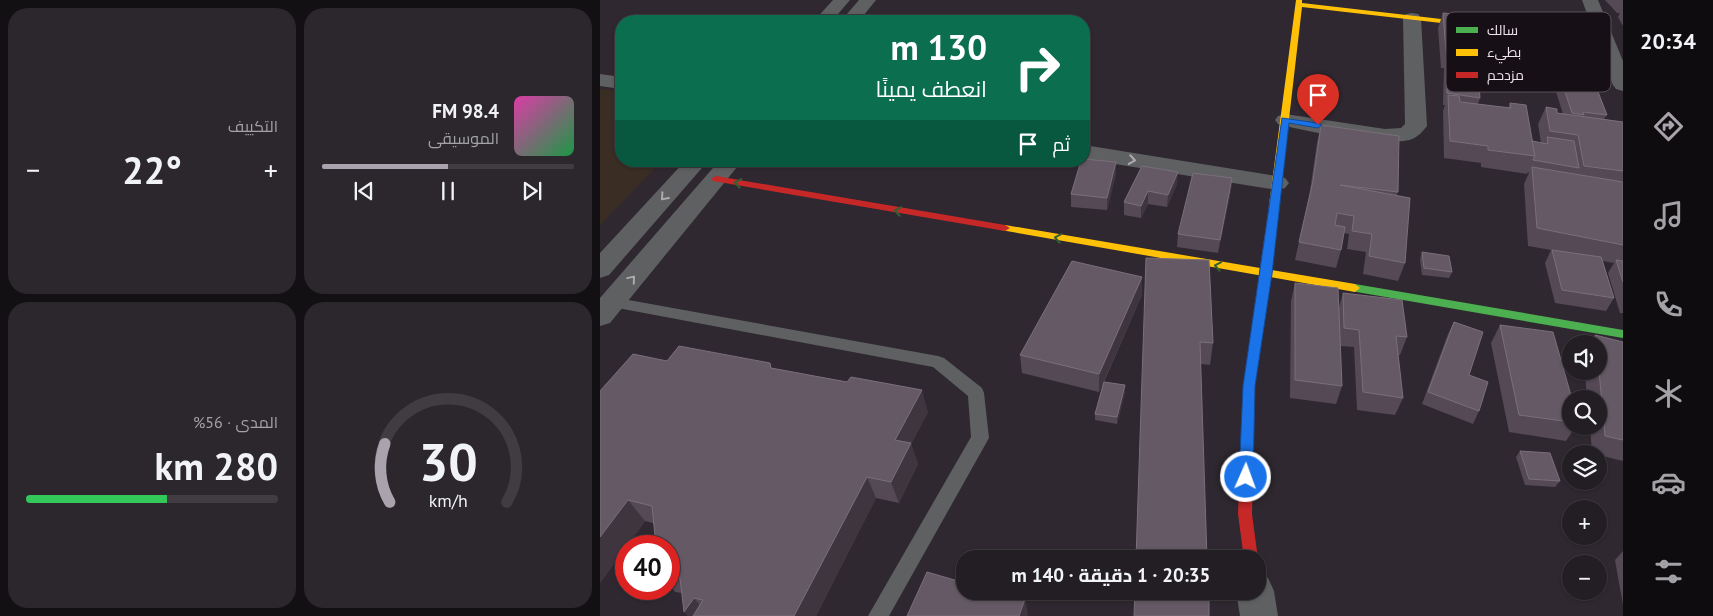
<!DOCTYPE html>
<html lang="ar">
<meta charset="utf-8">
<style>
:root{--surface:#231e24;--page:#2b272c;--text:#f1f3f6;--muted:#a3a2a6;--line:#403c41;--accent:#aaa2ac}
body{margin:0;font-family:"PT Sans",Cairo,sans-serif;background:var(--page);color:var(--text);direction:rtl;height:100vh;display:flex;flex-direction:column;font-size:19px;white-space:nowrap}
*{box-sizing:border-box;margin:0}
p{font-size:16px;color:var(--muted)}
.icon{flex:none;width:28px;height:28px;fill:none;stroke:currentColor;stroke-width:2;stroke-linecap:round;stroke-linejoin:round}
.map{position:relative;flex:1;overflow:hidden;direction:ltr}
.details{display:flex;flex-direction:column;gap:8px;padding:8px;background:#131014;width:600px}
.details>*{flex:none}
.hud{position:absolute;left:15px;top:15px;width:475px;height:152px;border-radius:20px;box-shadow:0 1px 4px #0004,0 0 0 1px var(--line);direction:rtl;background:#0b6e4f;color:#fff;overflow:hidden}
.buttons{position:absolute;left:962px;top:335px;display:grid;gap:10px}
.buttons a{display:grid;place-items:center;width:45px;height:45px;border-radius:50%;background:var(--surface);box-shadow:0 1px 4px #0004,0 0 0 1px var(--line);font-size:25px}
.speed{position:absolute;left:15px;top:535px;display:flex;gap:10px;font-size:25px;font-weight:700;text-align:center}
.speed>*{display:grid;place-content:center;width:65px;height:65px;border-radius:50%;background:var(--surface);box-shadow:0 1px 4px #0004,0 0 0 1px var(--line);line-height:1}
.speed .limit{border:8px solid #d22;background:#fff;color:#111}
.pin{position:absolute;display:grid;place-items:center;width:42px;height:42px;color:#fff;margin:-51px -21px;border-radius:50% 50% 50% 0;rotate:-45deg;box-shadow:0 0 5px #0007}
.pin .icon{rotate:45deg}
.me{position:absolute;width:55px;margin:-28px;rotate:2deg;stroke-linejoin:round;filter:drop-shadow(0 0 4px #0008)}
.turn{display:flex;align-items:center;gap:18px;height:105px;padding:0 20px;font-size:22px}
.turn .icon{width:65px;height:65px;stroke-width:2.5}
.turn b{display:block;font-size:35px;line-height:42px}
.then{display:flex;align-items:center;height:48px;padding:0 20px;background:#0003;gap:10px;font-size:19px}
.big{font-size:38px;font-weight:700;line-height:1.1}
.details .tile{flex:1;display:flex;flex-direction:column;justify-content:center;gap:8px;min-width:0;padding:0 18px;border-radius:20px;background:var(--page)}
.details .dial{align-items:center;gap:0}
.dial svg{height:130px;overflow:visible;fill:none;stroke:var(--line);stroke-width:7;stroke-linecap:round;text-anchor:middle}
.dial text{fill:var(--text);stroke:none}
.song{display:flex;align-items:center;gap:15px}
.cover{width:60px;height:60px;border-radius:8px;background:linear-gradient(135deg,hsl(320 70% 55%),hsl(140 70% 35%))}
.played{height:5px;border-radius:2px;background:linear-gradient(90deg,var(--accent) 50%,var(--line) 50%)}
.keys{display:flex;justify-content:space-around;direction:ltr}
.heat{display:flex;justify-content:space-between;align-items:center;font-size:28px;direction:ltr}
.charge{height:8px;border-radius:4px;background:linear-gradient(90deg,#34c759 56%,var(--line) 0)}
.details .tiles{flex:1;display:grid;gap:8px;grid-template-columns:repeat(2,1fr)}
.trip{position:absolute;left:356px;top:550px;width:310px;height:50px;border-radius:20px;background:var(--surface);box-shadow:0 1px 4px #0004,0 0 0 1px var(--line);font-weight:700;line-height:50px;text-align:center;direction:rtl}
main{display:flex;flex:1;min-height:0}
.tab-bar{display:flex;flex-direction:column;width:90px;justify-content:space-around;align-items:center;background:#0e0c0e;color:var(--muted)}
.tab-bar .icon{width:35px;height:35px}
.tab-bar .current{color:var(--accent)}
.tab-bar b{font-size:22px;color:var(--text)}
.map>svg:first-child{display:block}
.education{fill:#3a2d23}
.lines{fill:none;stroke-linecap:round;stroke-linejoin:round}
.lane{fill:#5e6061;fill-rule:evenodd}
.street{fill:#5e6061;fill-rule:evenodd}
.fast{fill:#4caf50;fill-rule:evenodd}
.slow{fill:#ffc107;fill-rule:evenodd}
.jam{fill:#c62828;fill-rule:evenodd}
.wall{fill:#544955}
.shaded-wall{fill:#3e353f}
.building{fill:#645965;stroke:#7a6f7a}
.oneway{stroke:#ada9af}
.oneway2{stroke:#316033}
.route{fill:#1a73e8;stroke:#114b97}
.key{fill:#161016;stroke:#565057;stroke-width:1}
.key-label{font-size:14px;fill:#ede4ee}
</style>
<main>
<nav class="tab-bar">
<b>20:34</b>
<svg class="icon current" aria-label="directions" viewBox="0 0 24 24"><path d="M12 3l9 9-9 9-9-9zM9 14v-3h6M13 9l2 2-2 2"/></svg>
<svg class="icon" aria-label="music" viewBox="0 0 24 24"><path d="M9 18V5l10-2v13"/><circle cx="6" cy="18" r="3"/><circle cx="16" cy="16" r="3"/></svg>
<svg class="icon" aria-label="phone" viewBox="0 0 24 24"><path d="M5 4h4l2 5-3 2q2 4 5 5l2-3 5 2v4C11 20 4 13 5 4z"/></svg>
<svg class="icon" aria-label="climate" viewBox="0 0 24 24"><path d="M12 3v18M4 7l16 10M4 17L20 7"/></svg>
<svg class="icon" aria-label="car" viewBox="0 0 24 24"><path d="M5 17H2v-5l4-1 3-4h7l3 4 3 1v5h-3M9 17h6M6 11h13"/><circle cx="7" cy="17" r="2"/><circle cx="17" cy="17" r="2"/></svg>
<svg class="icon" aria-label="filters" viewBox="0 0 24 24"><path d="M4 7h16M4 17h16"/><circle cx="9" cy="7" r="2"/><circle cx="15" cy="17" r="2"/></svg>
</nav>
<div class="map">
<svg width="1023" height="616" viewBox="0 0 1023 616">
<rect width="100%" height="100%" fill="#2f2830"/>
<!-- education -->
<path class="education" d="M 0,89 L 21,91 L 21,161 L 62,161 L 0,225 Z"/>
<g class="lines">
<!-- lane -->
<path class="lane" d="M 12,297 L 338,356 L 344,358 L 382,388 L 384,393 L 389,438 L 289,616 L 268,616 L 371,437 L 368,396 L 333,367 L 7,306 L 5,302 L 7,298 Z"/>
<!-- street -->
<g class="street">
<path d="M 233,0 L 250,0 L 232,21 L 214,21 Z"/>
<path d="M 259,0 L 276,0 L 259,21 L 241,21 Z"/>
<path d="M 982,0 L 998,0 L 1023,61 L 1023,91 L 1016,89 L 1013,85 Z"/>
<path d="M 812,13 L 818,14 L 821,18 L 827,126 C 823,131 818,137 812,139 C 791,148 702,131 678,124 L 675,120 L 678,116 L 685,114 L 785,129 L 801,128 L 805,124 L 803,18 L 806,14 Z"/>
<path d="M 0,74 L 21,77 L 21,89 L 0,86 Z"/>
<path d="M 484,145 L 677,176 L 685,178 L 689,183 L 685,188 L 677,190 L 484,159 Z"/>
<path d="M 85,161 L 108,161 L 9,275 L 0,278 L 0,253 Z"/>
<path d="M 119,161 L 142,161 L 10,323 L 0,326 L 0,298 Z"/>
<path d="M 658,574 L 668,578 L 674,591 L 678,616 L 640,616 L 636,591 L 658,591 Z"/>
</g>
<!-- fast -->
<path class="fast" d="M 755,284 L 1023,330 L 1023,338 L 751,291 L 750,288 Z"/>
<!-- slow -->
<g class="slow">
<path d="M 696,0 L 702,0 L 702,3 L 1007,38 L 1011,40 L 1007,42 L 702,7 L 679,205 L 674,208 L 669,205 Z"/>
<path d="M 405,225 L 755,284 L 760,288 L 755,292 L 401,230 L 400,228 Z"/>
</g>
<!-- jam -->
<g class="jam">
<path d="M 116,176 L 405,225 L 410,228 L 405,231 L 113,181 L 111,179 Z"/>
<path d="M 674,202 L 679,205 L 655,386 L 652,514 L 658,559 L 658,561 L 658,559 L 644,559 L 638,514 L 643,386 L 669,205 Z"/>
</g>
</g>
<!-- wall -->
<g class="wall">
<path d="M 1005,0 L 1023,0 L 1023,26 L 1018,17 L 1020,13 L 1017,13 Z"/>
<path d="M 843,13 L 855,17 L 917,59 L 911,76 L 878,72 L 880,98 L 878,104 L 908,108 L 910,103 L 932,141 L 941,143 L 938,124 L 946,107 L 957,113 L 963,114 L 953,82 L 954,80 L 922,76 L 920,39 L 926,24 L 1003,69 L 995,84 L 1007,115 L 1004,119 L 1023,122 L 1023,313 L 1020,313 L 1008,273 L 1014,263 L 1003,261 L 1014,298 L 1006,311 L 955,303 L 945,263 L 951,250 L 928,246 L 924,184 L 929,173 L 928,172 L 927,174 L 881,167 L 881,163 L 844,158 L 843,111 L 845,105 L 843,105 L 844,68 L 841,68 L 838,28 Z"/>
<path d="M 721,125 L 798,192 L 796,196 L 805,263 L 798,281 L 763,274 L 766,252 L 747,249 L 749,234 L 744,233 L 741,250 L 736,268 L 695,260 L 709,197 L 717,143 Z"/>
<path d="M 516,162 L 516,174 L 507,210 L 471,207 L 471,194 Z"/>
<path d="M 542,166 L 577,184 L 567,207 L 548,204 L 541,218 L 524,215 L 524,202 Z"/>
<path d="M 632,178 L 631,190 L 618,253 L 577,247 L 578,234 Z"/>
<path d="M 822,252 L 852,272 L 849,278 L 822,275 L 820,259 Z"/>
<path d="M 609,260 L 613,343 L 610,365 L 601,364 L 536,559 Z"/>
<path d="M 542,277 L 542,295 L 504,382 L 525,392 L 517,424 L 495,420 L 495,414 L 503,383 L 499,392 L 422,373 L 420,355 Z"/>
<path d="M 695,283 L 739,307 L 743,293 L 807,337 L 800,355 L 798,355 L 803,398 L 795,415 L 757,410 L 754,347 L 740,346 L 742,386 L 736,404 L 690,398 L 691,301 Z"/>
<path d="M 854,322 L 879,411 L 873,424 L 822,404 L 848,334 Z"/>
<path d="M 900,325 L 971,399 L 971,426 L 976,426 L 966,441 L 909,432 L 891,343 Z"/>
<path d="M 995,335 L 1023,342 L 1023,461 L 999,455 L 999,454 L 992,453 L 990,426 L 999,426 L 999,399 L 987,399 L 985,371 L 999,371 L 999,344 L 990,344 Z"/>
<path d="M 67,361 L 173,368 L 328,412 L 311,444 L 318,464 L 299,503 L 276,498 L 216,616 L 88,616 L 82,593 L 75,592 L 69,584 L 69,546 L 53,523 L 45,521 L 0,583 Z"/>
<path d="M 920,451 L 960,481 L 955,487 L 925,485 L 916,457 Z"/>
<path d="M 1023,551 L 1023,605 L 1015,560 Z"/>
</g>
<!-- shaded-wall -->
<g class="shaded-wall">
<path d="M 516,162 L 516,174 L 507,210 L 507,198 Z"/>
<path d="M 578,172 L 577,184 L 567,207 L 568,195 Z"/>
<path d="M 632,178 L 631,190 L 618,253 L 620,240 Z"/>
<path d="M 548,191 L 548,204 L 541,218 L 541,206 Z"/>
<path d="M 542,277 L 542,295 L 499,392 L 499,374 Z"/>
<path d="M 525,385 L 525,392 L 517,424 L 517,417 Z"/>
<path d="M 322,390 L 328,412 L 311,444 L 318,464 L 299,503 L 291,482 L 295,440 Z"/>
<path d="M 267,477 L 276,498 L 216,616 L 194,616 Z"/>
<path d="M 28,500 L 45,521 L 0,583 L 0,537 Z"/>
<path d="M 94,598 L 109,616 L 88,616 L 84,612 Z"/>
<path d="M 425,599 L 428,614 L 427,616 L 419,616 Z"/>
</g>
<!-- building -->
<g class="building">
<path d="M 843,13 L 855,14 L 855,17 L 909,22 L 917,59 L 846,51 Z"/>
<path d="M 847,58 L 877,62 L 880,98 L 847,93 Z"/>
<path d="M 958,70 L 981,73 L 984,82 L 995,84 L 1007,115 L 983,112 L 984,115 L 972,113 Z"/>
<path d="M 848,95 L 859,96 L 860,102 L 911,108 L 910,103 L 926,105 L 935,156 L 888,150 L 888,146 L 850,141 Z"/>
<path d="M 946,107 L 957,109 L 957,113 L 1023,122 L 1023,171 L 984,166 L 978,135 L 950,131 Z"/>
<path d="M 721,125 L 799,136 L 798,192 L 740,185 L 810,198 L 805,263 L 769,256 L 772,234 L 752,231 L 754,216 L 737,213 L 735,225 L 745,227 L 741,250 L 699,242 L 713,181 Z"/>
<path d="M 947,137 L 974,141 L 979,168 L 933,160 L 935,156 L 932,141 L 948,144 Z"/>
<path d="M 484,159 L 516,162 L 507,198 L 471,194 L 481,161 L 484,161 Z"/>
<path d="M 542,166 L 578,172 L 568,195 L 548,191 L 541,206 L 524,202 Z"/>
<path d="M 932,167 L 1023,182 L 1023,245 L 937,228 Z"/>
<path d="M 593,173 L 632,178 L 620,240 L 578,234 Z"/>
<path d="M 952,250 L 1001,257 L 1014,298 L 962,290 Z"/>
<path d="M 822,252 L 849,256 L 852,272 L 824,268 Z"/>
<path d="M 546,258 L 609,260 L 613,343 L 600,342 L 607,559 L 536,559 Z"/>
<path d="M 1016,260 L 1023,261 L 1023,282 Z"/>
<path d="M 472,261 L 542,277 L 499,374 L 420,355 Z"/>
<path d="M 695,283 L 738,288 L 742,386 L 695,380 Z"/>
<path d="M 743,293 L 802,300 L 807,337 L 796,336 L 803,398 L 763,392 L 759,330 L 744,328 Z"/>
<path d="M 854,322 L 883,332 L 869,375 L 888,382 L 879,411 L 828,392 Z"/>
<path d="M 900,325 L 953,332 L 972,399 L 971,422 L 919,415 Z"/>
<path d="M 995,335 L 1023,342 L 1023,440 L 1005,436 L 999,371 L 999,344 L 996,344 Z"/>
<path d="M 79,346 L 170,363 L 171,368 L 247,382 L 251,377 L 322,390 L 295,440 L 311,443 L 291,482 L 267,477 L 194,616 L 93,616 L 103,600 L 94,598 L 84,612 L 80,578 L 69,575 L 69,546 L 56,546 L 52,506 L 28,500 L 0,537 L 0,391 L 33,354 L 67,361 Z"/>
<path d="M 504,382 L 525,385 L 517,417 L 495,414 Z"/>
<path d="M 920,451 L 950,453 L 960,481 L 929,479 Z"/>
<path d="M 327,572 L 365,583 L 365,591 L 397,591 L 425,599 L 419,616 L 307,616 Z"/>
<path d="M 535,591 L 609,591 L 609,616 L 534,616 Z"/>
</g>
<!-- one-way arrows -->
<defs><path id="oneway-chevron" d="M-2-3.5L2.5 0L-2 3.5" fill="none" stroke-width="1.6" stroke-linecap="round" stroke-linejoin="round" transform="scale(1.25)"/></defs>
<g class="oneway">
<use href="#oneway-chevron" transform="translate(532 160) rotate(9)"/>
<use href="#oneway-chevron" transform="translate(64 197) rotate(132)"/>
<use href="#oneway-chevron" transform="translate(32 279) rotate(-50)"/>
</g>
<g class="oneway2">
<use href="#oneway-chevron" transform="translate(138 183) rotate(-170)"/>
<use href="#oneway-chevron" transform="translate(298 211) rotate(-170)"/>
<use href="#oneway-chevron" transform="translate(458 238) rotate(-170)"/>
<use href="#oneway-chevron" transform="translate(618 266) rotate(-170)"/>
</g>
<!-- route -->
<path class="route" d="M 682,118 L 718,123 L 722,125 L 718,128 L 689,123 L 672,274 L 655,386 L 653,477 L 651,481 L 641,481 L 639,477 L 643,386 Z"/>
<!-- legend -->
<rect x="846" y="12" width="165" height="80" rx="8" class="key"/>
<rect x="856" y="27" width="22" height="6" fill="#4caf50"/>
<rect x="856" y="49" width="22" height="7" fill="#ffc107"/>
<rect x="856" y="72" width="22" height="6" fill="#c62828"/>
<g class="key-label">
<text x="887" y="35">سالك</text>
<text x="887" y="57">بطيء</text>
<text x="887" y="80">مزدحم</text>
</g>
</svg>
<div class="buttons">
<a><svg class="icon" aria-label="sound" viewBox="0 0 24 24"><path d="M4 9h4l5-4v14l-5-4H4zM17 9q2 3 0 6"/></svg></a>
<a><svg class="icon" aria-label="search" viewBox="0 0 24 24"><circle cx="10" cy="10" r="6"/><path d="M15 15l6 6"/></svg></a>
<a><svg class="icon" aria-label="layers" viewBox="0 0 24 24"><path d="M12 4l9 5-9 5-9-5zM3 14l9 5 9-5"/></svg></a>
<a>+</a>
<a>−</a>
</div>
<div class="speed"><div class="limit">40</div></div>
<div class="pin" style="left:718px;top:125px;background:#d93025"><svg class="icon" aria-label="arrive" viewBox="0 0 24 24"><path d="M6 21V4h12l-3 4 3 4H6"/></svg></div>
<svg class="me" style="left:646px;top:477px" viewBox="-20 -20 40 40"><circle r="17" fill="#1a73e8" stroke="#fff" stroke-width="3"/><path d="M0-11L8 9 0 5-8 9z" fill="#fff"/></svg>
<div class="trip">20:35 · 1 دقيقة · 140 m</div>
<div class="hud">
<div class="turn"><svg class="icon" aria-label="right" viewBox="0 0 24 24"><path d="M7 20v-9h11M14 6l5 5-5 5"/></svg><div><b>130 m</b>انعطف يمينًا</div></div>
<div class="then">ثم<svg class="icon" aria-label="arrive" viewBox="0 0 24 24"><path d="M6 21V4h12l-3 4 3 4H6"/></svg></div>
</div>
</div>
<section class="details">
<div class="tiles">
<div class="tile">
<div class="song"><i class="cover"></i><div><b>98.4 FM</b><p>الموسيقى</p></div></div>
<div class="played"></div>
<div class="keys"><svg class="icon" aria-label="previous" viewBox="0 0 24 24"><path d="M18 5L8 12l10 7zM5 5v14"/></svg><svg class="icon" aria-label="pause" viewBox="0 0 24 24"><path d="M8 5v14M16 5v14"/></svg><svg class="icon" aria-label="next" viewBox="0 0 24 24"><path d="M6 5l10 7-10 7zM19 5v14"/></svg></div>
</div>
<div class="tile"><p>التكييف</p>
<div class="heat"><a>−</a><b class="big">22°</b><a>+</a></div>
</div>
<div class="tile dial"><svg viewBox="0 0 100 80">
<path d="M14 69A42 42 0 1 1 86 69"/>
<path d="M14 69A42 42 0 0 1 11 33" stroke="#aaa2ac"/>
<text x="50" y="56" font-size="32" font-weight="700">30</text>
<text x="50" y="72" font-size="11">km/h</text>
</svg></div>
<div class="tile"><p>المدى · 56%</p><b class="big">280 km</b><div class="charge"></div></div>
</div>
</section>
</main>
